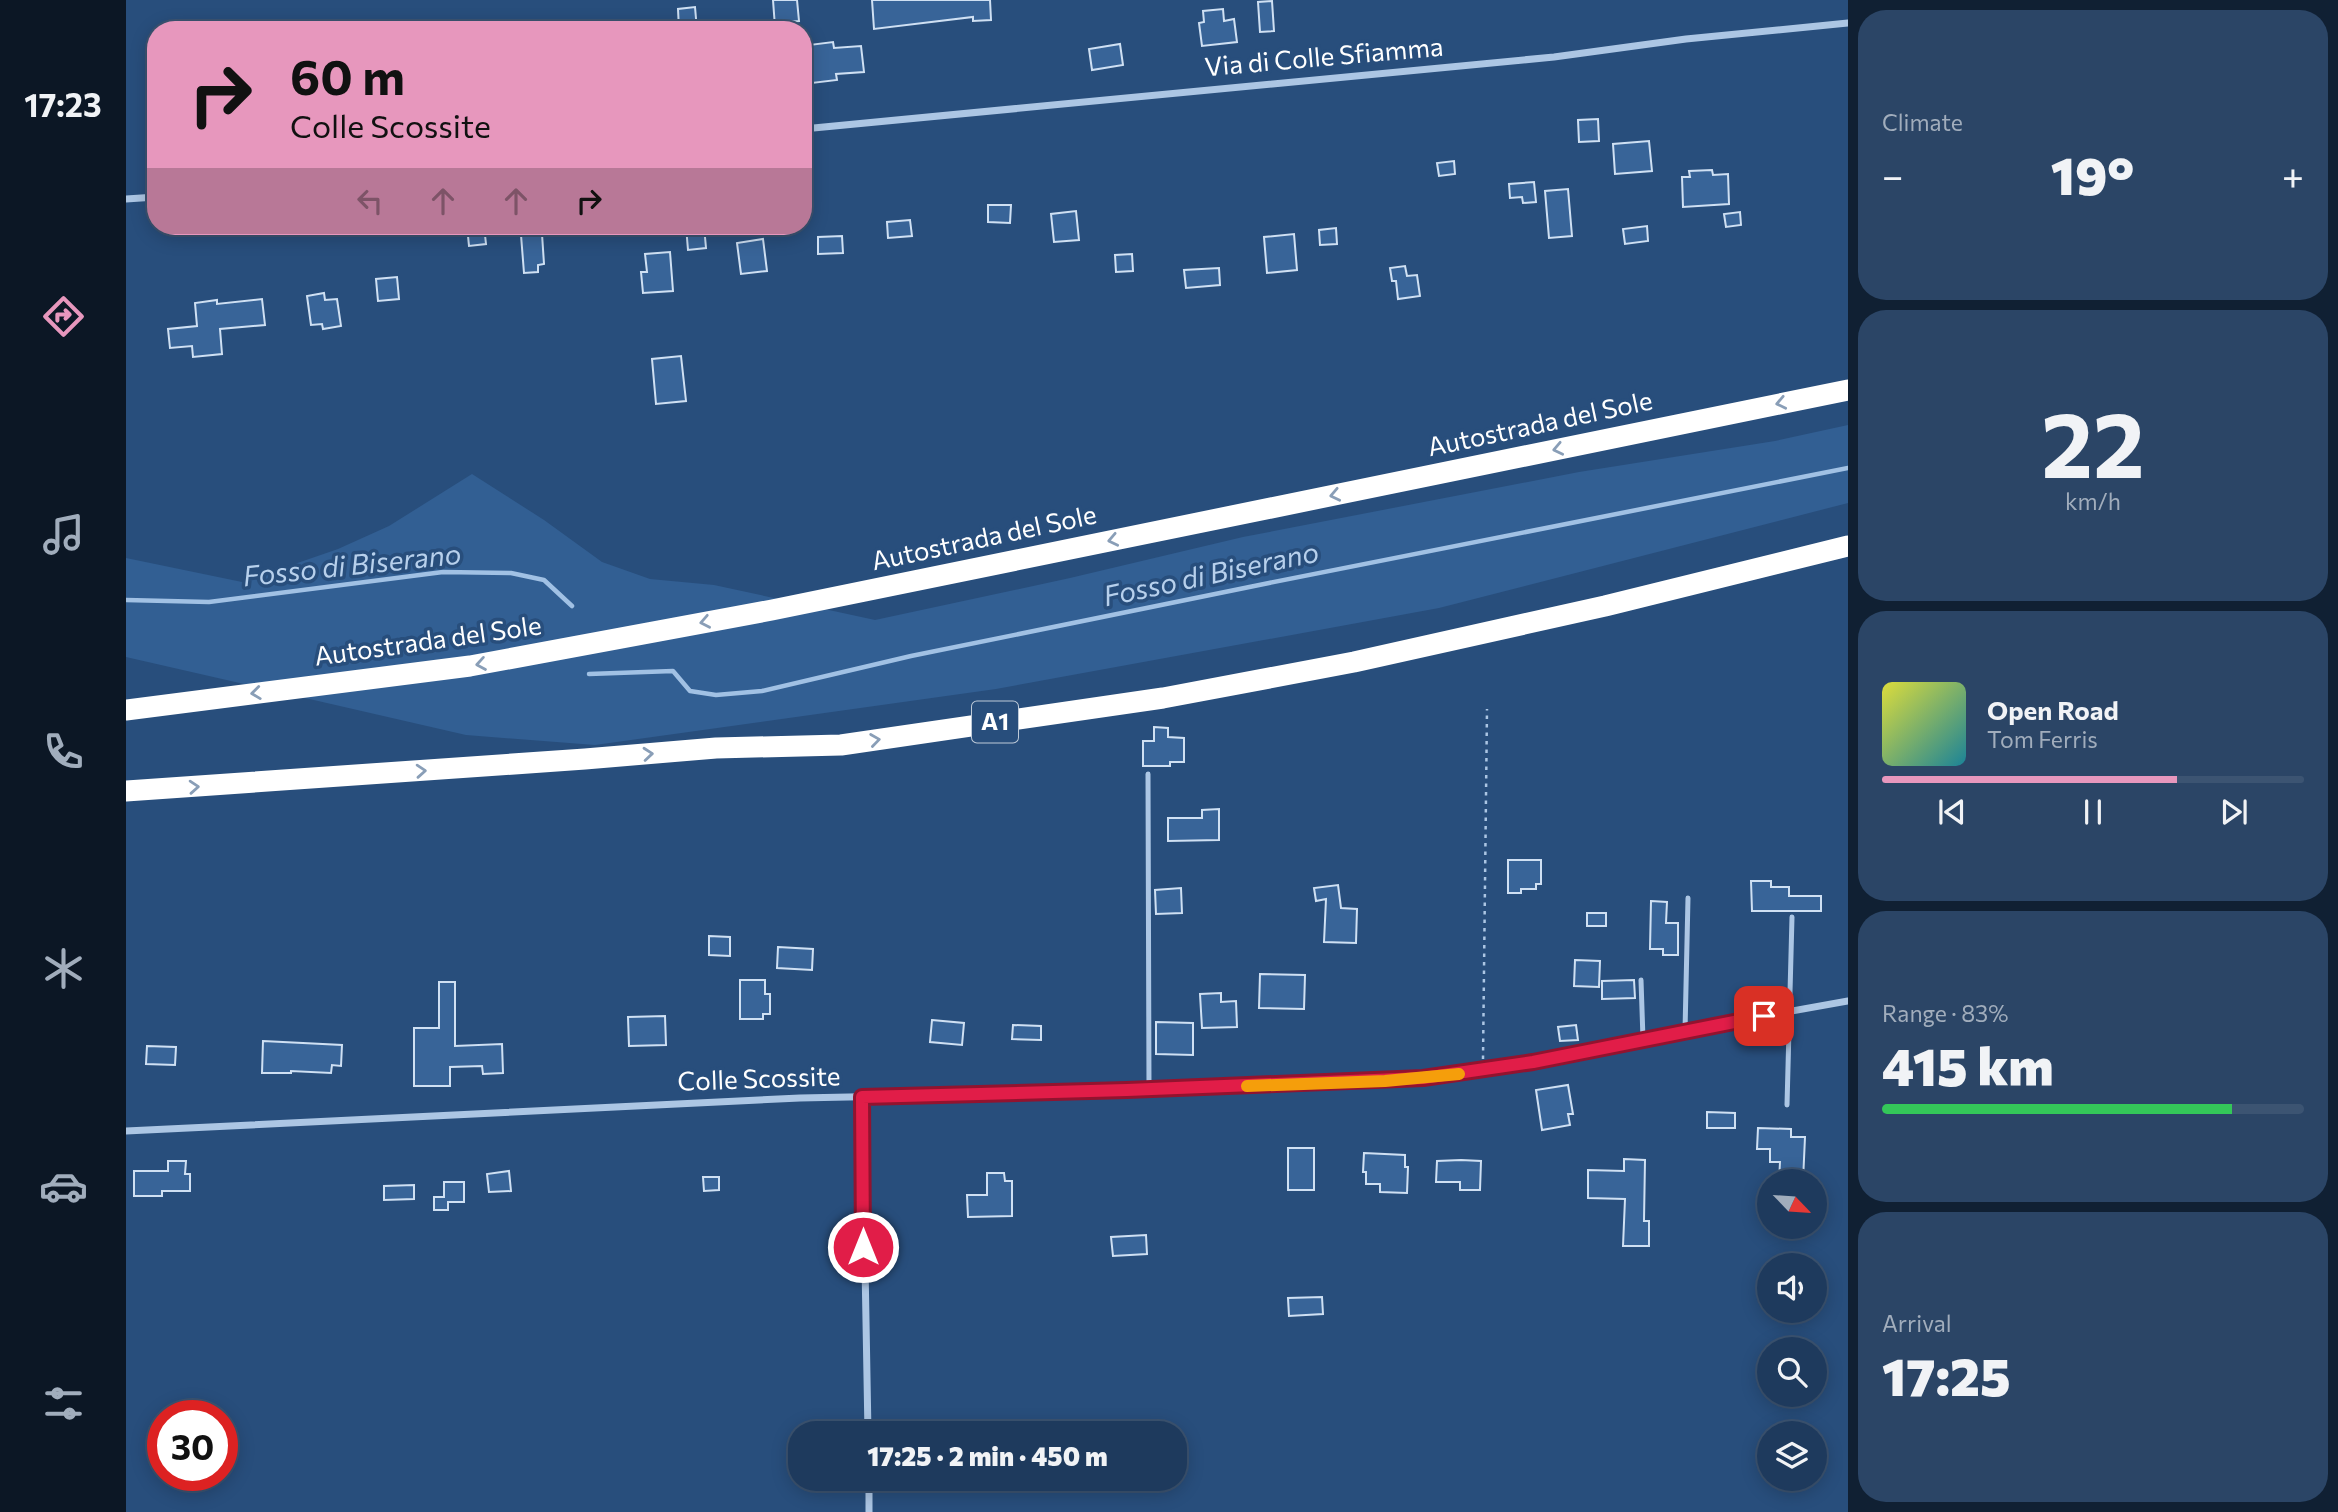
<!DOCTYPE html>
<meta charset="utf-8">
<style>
:root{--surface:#1e3a5d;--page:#2b4566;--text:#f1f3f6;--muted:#a1adbc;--line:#3c5472;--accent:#e797bd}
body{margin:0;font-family:Commissioner,sans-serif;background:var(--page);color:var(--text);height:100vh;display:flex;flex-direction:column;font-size:26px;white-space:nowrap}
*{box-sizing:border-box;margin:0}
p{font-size:23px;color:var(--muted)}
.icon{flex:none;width:38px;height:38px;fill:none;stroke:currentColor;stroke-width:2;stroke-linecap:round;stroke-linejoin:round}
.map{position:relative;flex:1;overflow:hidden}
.side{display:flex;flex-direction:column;gap:10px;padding:10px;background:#102033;width:490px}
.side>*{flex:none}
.banner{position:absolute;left:21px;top:21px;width:665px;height:214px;border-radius:28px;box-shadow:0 4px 18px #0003,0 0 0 2px var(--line);background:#e797bd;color:#111;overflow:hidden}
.needle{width:46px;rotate:115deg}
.tools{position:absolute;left:1631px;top:1169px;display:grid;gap:14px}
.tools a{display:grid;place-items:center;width:70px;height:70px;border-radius:50%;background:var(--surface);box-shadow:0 4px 18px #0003,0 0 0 2px var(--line);font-size:35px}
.speed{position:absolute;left:21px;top:1400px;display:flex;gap:14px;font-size:35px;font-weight:700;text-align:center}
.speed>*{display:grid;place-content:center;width:91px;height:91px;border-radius:50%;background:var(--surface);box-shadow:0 4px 18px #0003,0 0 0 2px var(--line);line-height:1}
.speed .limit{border:10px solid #d22;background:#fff;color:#111}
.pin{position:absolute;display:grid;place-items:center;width:60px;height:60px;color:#fff;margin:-30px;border-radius:14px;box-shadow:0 4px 10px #0006}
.me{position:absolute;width:77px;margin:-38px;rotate:0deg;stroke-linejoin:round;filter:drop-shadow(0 0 5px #0008)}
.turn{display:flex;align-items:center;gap:24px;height:147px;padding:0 28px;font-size:32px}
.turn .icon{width:91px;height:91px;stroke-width:2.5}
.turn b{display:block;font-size:49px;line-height:60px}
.lanes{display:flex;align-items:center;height:66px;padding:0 28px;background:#0003;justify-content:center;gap:35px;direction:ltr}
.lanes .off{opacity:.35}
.big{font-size:52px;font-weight:800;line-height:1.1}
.side .widget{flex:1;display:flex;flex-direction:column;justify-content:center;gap:10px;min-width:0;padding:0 24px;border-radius:28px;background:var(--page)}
.side .dial{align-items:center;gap:0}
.dial b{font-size:91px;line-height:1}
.song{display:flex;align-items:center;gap:21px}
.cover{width:84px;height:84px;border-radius:10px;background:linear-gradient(135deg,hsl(60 70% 55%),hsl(190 70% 35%))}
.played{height:7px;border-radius:4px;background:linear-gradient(90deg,var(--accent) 70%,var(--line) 70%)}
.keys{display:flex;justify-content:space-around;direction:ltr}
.heat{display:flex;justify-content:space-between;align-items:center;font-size:38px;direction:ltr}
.charge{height:10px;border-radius:5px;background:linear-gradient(90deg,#34c759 83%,var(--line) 0)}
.trip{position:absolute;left:662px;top:1421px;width:399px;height:70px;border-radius:28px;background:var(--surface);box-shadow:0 4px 18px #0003,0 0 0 2px var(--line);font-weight:800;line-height:70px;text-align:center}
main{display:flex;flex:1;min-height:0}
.tabs{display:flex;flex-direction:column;width:126px;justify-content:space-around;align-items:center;background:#0c1725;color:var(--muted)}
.tabs .icon{width:49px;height:49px}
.tabs .active{color:var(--accent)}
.tabs b{font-size:32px;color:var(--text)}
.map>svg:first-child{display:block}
.green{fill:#325f93}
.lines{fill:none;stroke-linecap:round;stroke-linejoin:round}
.stream{stroke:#a1c1e4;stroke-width:4.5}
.building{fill:#386498;stroke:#cfe0f3;stroke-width:2}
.path{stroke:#acc6e4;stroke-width:2.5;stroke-dasharray:3.5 5;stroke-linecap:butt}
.lane{stroke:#acc6e4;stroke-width:5}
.street{stroke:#acc6e4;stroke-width:7}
.highway{stroke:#fff;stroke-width:21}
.oneway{stroke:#899eb7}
.route-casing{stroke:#92132f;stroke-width:18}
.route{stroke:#e11d48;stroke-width:12}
.slow{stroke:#f59e0b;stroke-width:12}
.labels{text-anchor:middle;stroke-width:7;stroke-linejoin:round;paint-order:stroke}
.shield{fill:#284e7c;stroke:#becad8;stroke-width:2}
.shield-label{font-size:24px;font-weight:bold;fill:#fff}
.street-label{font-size:26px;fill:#fff;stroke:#284e7c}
.water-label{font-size:28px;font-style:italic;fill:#b7d0ec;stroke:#284e7c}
</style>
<main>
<nav class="tabs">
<b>17:23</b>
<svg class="icon active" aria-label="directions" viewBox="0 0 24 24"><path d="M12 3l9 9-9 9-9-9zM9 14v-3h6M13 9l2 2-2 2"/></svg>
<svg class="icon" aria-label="music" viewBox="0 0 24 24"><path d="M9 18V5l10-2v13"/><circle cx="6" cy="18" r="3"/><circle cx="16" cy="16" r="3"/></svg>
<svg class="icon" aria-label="phone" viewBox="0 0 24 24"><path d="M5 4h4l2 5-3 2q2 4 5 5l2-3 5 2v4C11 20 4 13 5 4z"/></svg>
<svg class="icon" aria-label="climate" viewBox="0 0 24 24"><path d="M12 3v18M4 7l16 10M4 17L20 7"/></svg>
<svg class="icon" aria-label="car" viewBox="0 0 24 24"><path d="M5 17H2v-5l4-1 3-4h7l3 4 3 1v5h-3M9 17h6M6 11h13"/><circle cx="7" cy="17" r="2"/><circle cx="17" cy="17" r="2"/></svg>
<svg class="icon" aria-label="filters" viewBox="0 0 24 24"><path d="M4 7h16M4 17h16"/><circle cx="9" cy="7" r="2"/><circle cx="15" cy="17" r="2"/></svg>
</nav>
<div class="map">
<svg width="1722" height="1512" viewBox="0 0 1722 1512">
<rect width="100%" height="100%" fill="#284e7c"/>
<!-- green -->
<path class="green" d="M 1722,425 L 1722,503 L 1313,608 L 870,689 L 469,745 L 340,735 L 0,657 L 0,558 L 116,582 L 212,549 L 263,526 L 346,474 L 418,520 L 476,562 L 524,579 L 588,585 L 749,620 L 944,578 L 1117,537 L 1453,472 L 1649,441 Z"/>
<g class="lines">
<!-- stream -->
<g class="stream">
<path d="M 0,600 L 83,602 L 317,572 L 385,573 L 418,580 L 446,606"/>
<path d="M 463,674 L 547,671 L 564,691 L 590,695 L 636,691 L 785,656 L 1143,583 L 1722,468"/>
</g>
</g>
<!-- building -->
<g class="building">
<path d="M 647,0 L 671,0 L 673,21 L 663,22 L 664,26 L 649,27 Z"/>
<path d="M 746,0 L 864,0 L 865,20 L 847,21 L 847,17 L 748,29 Z"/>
<path d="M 1146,1 L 1148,31 L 1134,32 L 1132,2 Z"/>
<path d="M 569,7 L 571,30 L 553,30 L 552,9 Z"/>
<path d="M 1097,9 L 1098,21 L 1108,19 L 1111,42 L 1076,46 L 1073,23 L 1078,22 L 1077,11 Z"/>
<path d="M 707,42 L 708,48 L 735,46 L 738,72 L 710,74 L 711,80 L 686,83 L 683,45 Z"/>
<path d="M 994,44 L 997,65 L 966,70 L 963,49 Z"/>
<path d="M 1472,119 L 1473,141 L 1453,142 L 1452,120 Z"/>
<path d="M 1523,141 L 1526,171 L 1489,174 L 1487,144 Z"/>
<path d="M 1328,161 L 1329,174 L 1313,176 L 1311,163 Z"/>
<path d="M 1586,170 L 1587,175 L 1602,174 L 1603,204 L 1557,207 L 1556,177 L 1564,177 L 1563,171 Z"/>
<path d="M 1408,182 L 1410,202 L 1397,203 L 1396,197 L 1384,198 L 1383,184 Z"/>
<path d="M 1442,189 L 1446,236 L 1423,238 L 1419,191 Z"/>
<path d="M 862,205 L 885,205 L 884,223 L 862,222 Z"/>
<path d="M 950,211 L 953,240 L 928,242 L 925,214 Z"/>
<path d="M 1614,212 L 1615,225 L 1600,227 L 1598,214 Z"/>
<path d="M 784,220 L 786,236 L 762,238 L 761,222 Z"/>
<path d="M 341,226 L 358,226 L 360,244 L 343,246 Z"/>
<path d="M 560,226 L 578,226 L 580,248 L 562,250 Z"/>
<path d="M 1521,226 L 1522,241 L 1499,244 L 1497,229 Z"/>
<path d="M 1210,228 L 1211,244 L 1194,245 L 1193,230 Z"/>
<path d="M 416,234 L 418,264 L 412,265 L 412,272 L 398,273 L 395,235 Z"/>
<path d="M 1168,234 L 1171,270 L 1141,273 L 1138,237 Z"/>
<path d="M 716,236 L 717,253 L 692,254 L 692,237 Z"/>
<path d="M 637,239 L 641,271 L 615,274 L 611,243 Z"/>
<path d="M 544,252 L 547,291 L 517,293 L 515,272 L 521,272 L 519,254 Z"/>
<path d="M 1006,254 L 1007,271 L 990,272 L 989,255 Z"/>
<path d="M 1279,266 L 1281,276 L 1291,275 L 1294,296 L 1272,299 L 1270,281 L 1266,281 L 1264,268 Z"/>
<path d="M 1093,268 L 1094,285 L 1060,288 L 1058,270 Z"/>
<path d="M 271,277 L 273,299 L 252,301 L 250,279 Z"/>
<path d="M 198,293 L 199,300 L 211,299 L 215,326 L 197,329 L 196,324 L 185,325 L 181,296 Z"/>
<path d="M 136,299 L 139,325 L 94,329 L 96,354 L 67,357 L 66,346 L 44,348 L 42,329 L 71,326 L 69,303 L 91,300 L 91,304 Z"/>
<path d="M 555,356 L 560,401 L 530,404 L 526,359 Z"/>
<path d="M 1028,727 L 1042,728 L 1042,737 L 1058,738 L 1058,762 L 1044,762 L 1044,766 L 1017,766 L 1017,741 L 1028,741 Z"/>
<path d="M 1093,809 L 1093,840 L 1042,841 L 1042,818 L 1076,818 L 1076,810 Z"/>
<path d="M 1382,860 L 1415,860 L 1415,884 L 1410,884 L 1410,889 L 1395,889 L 1395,893 L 1382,893 Z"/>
<path d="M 1625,881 L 1645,881 L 1645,887 L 1663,887 L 1663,896 L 1695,896 L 1695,911 L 1626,911 Z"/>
<path d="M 1212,885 L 1215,908 L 1231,909 L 1230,943 L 1198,942 L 1200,899 L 1190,901 L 1188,888 Z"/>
<path d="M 1055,888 L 1056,913 L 1030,914 L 1029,890 Z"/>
<path d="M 1525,901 L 1541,902 L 1540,923 L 1552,923 L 1552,955 L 1537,955 L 1537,949 L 1524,949 Z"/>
<rect x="1461" y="913" width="19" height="13"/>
<path d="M 583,936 L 604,937 L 604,956 L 583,955 Z"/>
<path d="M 652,947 L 687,949 L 686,970 L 651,968 Z"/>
<path d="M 1449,960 L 1474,961 L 1473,987 L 1448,986 Z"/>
<path d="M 1134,974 L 1179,975 L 1178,1009 L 1133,1008 Z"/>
<path d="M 614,980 L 639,980 L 639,994 L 644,994 L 644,1014 L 637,1014 L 637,1019 L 614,1019 Z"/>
<path d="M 1508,980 L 1509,998 L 1476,999 L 1476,981 Z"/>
<path d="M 313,982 L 329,982 L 329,1046 L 376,1044 L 377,1073 L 357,1074 L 356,1066 L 324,1067 L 324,1086 L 288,1086 L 288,1028 L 313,1028 Z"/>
<path d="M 1095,993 L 1095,1002 L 1110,1001 L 1111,1027 L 1076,1028 L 1074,994 Z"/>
<path d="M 539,1016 L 540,1045 L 503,1046 L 502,1017 Z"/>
<path d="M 806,1020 L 838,1023 L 836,1045 L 804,1042 Z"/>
<path d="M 1030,1022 L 1067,1023 L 1067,1055 L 1030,1054 Z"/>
<path d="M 887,1025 L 915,1026 L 915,1040 L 886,1039 Z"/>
<path d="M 1450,1025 L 1452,1040 L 1434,1041 L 1432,1027 Z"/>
<path d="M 137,1041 L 216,1045 L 215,1066 L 206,1065 L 205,1073 L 165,1071 L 165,1073 L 136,1073 Z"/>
<path d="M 21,1046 L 50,1047 L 49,1065 L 20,1064 Z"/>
<path d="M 1442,1085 L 1447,1114 L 1442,1114 L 1444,1125 L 1416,1130 L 1410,1090 Z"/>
<path d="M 1581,1112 L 1609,1113 L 1609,1128 L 1581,1128 Z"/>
<path d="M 1632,1128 L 1665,1129 L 1665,1137 L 1679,1137 L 1677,1181 L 1653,1181 L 1654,1162 L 1644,1162 L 1644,1149 L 1631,1149 Z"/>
<rect x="1162" y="1148" width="26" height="42"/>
<path d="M 1238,1153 L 1279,1155 L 1279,1167 L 1282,1167 L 1281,1193 L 1254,1192 L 1254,1184 L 1240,1184 L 1240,1172 L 1237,1172 Z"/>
<path d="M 1498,1159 L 1519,1160 L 1518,1221 L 1523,1221 L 1523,1246 L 1497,1246 L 1499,1199 L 1462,1198 L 1462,1170 L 1498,1171 Z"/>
<path d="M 1335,1160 L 1355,1161 L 1354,1190 L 1334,1190 L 1334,1182 L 1310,1182 L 1311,1161 Z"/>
<path d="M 42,1161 L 60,1161 L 59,1174 L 64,1174 L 64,1191 L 36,1191 L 36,1196 L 8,1196 L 8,1171 L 42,1171 Z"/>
<path d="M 383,1171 L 385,1191 L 363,1192 L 361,1174 Z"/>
<path d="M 861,1173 L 878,1173 L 879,1181 L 886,1181 L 886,1216 L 842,1217 L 841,1195 L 861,1195 Z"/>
<path d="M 577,1177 L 593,1177 L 593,1190 L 578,1191 Z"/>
<path d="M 318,1182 L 338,1182 L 338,1202 L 322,1202 L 322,1210 L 308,1210 L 308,1197 L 318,1197 Z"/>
<path d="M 288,1185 L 288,1199 L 258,1200 L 258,1186 Z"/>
<path d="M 1020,1235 L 1021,1254 L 987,1256 L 985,1237 Z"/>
<path d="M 1196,1297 L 1197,1314 L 1163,1316 L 1162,1298 Z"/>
</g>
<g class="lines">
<!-- path -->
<path class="path" d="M 1357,1059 L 1361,709"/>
<!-- lane -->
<g class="lane">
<path d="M 1022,774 L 1023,1089"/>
<path d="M 1515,980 L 1517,1039"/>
<path d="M 1559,1031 L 1562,898"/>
<path d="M 1661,1105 L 1666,917"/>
</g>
<!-- street -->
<g class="street">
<path d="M 677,129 L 1428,57 L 1560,39 L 1722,23"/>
<path d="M 0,199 L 30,197"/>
<path d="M 736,1097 L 742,1433"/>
<path d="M 0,1131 L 674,1098 L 957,1092 L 1259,1081 L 1371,1068 L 1587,1025 L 1722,1001"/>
<path d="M 743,1479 L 743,1512"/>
</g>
<!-- highway -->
<g class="highway">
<path d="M 0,710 L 344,666 L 646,610 L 1722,390"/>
<path d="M 0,791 L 459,759 L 590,748 L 715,745 L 1037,698 L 1228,662 L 1479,606 L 1722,546"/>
</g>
</g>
<!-- one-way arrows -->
<defs><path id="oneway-chevron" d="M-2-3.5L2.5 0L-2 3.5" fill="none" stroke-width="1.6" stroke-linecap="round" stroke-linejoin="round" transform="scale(1.75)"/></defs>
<g class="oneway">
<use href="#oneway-chevron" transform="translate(1655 403) rotate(168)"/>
<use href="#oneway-chevron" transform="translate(1432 449) rotate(168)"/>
<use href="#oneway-chevron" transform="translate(1209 495) rotate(168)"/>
<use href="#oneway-chevron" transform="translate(987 540) rotate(168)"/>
<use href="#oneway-chevron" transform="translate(579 622) rotate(169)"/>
<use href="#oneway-chevron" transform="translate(355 664) rotate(170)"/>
<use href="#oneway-chevron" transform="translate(130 693) rotate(173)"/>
<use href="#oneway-chevron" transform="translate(749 740) rotate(-8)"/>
<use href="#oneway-chevron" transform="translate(522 754) rotate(-5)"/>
<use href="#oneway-chevron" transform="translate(295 771) rotate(-4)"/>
<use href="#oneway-chevron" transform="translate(68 787) rotate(-4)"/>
</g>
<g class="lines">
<!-- route casing -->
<g class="route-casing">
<path id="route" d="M 737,1247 L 736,1097 L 1001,1090 L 1297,1078 L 1407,1062 L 1638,1016"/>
</g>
<!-- route -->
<use href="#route" class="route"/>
<!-- slow -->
<path class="slow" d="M 1121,1086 L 1259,1081 L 1333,1074"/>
</g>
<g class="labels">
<!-- shield labels -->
<rect class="shield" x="846" y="701.5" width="46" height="41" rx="5"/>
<g class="shield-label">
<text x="869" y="730">A1</text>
</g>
<!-- street labels -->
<g class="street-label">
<text transform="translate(1198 57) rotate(-5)" y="9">Via di Colle Sfiamma</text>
<text transform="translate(1414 424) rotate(-12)" y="9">Autostrada del Sole</text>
<text transform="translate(858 538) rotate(-12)" y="9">Autostrada del Sole</text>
<text transform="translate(302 641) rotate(-8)" y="9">Autostrada del Sole</text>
<text transform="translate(633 1079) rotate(-2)" y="9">Colle Scossite</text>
</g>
<!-- water labels -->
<g class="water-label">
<text transform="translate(226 565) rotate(-6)" y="10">Fosso di Biserano</text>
<text transform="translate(1085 574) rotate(-12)" y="10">Fosso di Biserano</text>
</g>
</g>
</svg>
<div class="tools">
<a><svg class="needle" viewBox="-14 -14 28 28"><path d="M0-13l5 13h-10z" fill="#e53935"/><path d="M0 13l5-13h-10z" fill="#a1adbc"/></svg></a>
<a><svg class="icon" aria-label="sound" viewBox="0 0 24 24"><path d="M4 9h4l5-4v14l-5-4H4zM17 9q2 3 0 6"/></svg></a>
<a><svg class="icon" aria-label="search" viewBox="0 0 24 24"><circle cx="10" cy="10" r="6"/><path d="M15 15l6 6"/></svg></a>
<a><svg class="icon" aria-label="layers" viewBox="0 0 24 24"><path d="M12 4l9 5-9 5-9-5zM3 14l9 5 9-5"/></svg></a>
</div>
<div class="speed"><div class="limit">30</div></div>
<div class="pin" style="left:1638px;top:1016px;background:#d93025"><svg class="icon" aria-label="arrive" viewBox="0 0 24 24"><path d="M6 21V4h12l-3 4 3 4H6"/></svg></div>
<svg class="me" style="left:737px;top:1247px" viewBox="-20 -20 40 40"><circle r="17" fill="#e11d48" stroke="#fff" stroke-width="3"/><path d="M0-11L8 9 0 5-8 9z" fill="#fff"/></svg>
<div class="trip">17:25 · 2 min · 450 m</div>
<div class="banner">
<div class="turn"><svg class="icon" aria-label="right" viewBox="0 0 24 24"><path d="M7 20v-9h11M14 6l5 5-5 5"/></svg><div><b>60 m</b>Colle Scossite</div></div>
<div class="lanes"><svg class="icon off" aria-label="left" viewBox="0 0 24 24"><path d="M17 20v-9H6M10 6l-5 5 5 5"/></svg><svg class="icon off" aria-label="ahead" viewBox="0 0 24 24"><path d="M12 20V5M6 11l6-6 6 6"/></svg><svg class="icon off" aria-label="ahead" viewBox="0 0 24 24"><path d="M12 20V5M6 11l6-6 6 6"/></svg><svg class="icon" aria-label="right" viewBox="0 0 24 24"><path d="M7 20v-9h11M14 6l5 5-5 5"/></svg></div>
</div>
</div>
<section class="side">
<div class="widget"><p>Climate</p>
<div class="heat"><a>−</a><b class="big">19°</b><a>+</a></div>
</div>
<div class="widget dial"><b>22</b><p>km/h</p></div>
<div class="widget">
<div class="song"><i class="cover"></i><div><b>Open Road</b><p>Tom Ferris</p></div></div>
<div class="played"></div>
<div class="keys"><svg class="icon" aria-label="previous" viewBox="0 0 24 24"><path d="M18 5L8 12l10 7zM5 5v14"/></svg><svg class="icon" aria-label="pause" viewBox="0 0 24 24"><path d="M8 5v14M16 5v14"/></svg><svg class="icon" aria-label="next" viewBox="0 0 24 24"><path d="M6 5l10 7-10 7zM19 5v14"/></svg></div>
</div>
<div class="widget"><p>Range · 83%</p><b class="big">415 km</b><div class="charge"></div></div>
<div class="widget"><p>Arrival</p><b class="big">17:25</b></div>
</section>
</main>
